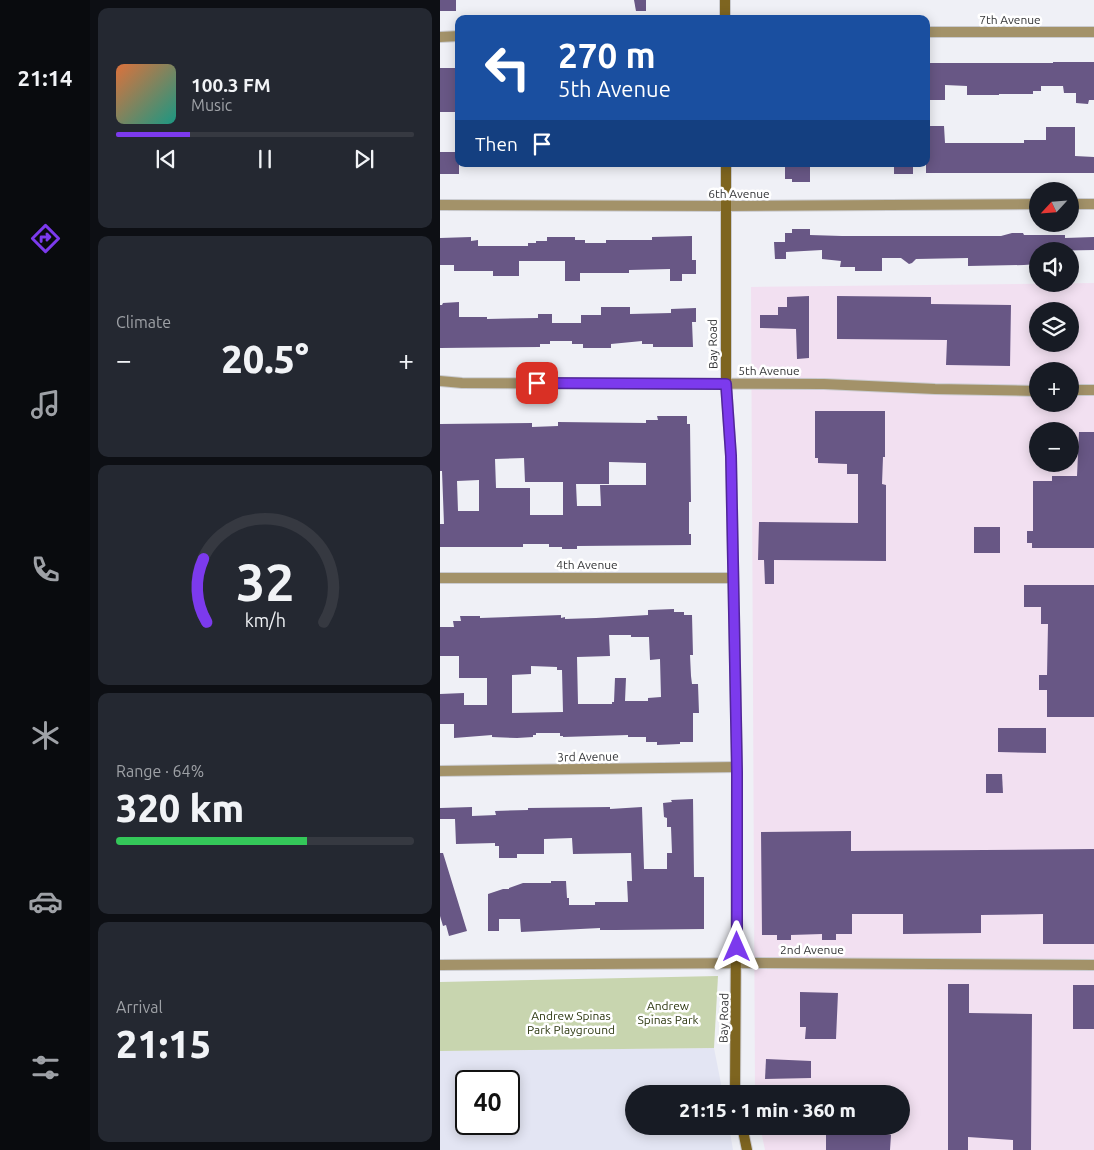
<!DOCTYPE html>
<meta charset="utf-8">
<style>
:root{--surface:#171b24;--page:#242831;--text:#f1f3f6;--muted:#9ea1a6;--line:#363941;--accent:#7c3aed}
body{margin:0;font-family:Ubuntu,sans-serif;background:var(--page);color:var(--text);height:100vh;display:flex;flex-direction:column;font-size:19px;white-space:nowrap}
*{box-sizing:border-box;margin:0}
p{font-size:16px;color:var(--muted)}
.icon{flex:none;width:28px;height:28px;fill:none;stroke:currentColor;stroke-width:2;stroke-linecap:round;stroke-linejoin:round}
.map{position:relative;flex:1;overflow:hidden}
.side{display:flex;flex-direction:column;gap:8px;padding:8px;background:#0d0f14;width:350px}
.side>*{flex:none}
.hud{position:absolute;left:15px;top:15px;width:475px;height:152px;border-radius:10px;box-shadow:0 2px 12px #0003;background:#1a4fa0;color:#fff;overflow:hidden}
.needle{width:32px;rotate:244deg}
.controls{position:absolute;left:589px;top:182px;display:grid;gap:10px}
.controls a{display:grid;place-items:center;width:50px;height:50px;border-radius:50%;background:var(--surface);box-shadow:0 2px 12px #0003;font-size:25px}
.speed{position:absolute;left:15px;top:1070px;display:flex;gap:10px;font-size:25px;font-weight:700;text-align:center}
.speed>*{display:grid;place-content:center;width:65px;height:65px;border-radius:50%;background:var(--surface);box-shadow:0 2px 12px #0003;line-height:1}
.speed .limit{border:2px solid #111;border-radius:8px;background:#fff;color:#111}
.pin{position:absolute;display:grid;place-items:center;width:42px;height:42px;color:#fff;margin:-21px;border-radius:10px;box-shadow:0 2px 8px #0006}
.me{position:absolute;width:55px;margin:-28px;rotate:0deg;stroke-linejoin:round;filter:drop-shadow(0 0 4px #0008)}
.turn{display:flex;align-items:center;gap:18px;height:105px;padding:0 20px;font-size:22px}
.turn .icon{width:65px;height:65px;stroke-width:2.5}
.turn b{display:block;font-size:35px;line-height:42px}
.then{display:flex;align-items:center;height:48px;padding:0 20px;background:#0003;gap:10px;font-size:19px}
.big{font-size:38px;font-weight:800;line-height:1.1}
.side .card{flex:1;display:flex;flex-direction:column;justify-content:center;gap:8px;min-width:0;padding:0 18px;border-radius:10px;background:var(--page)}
.side .dial{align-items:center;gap:0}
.dial svg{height:130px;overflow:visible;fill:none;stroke:var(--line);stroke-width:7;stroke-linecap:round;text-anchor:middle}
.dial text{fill:var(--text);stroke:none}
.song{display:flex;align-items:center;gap:15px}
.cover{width:60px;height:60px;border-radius:8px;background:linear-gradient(135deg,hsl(20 70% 55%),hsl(170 70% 35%))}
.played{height:5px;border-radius:2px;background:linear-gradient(90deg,var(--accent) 25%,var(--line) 25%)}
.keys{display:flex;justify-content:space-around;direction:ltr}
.heat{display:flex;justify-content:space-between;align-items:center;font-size:28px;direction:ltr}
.charge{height:8px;border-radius:4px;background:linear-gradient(90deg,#34c759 64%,var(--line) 0)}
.trip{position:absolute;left:185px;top:1085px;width:285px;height:50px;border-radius:25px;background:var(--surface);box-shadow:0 2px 12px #0003;font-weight:800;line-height:50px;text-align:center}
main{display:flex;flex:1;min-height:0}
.tabs{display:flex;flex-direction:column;width:90px;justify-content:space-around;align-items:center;background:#090b0e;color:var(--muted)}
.tabs .icon{width:35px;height:35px}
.tabs .current{color:var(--accent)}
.tabs b{font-size:22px;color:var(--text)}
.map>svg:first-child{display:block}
.built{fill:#e3e5f3;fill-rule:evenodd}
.industrial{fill:#f2e0f1;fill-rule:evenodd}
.green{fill:#c8d5af}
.building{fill:#685785;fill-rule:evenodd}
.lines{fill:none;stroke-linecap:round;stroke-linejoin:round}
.street-casing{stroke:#cacbd0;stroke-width:12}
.secondary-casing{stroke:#cacbd0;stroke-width:12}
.street{stroke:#a39269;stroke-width:10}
.secondary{stroke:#7e6520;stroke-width:10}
.route-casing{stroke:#51269a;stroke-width:12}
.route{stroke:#7c3aed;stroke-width:9}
.labels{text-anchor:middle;stroke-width:5;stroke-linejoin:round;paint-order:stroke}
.street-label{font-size:12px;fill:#353638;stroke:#fff}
.park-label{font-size:12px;fill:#2c3710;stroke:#fff}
</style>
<main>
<nav class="tabs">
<b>21:14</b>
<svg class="icon current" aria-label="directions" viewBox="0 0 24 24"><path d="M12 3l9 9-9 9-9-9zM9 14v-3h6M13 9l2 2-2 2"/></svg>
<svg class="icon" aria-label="music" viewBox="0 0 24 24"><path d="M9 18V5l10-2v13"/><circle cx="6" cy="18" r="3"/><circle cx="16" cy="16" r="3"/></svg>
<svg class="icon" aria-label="phone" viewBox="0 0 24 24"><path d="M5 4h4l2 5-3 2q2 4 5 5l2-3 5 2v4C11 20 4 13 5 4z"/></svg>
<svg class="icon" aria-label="climate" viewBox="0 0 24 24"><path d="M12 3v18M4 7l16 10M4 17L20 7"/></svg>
<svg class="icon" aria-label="car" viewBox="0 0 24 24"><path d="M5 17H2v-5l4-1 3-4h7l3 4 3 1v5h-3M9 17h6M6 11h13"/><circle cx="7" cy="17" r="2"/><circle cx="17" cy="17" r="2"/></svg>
<svg class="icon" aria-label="filters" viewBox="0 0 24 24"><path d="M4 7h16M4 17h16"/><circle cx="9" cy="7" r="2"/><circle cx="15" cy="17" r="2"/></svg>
</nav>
<section class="side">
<div class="card">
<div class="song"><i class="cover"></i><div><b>100.3 FM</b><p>Music</p></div></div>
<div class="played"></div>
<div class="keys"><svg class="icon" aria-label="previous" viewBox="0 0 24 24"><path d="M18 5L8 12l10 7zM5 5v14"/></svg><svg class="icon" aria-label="pause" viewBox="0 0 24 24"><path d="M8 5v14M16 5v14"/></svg><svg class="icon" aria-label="next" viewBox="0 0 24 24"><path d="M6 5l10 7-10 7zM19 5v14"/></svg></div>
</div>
<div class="card"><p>Climate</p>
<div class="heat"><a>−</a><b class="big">20.5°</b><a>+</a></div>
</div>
<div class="card dial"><svg viewBox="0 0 100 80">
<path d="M14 69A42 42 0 1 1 86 69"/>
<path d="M14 69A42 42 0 0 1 12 30" stroke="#7c3aed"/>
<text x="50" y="56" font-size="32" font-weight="700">32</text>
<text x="50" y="72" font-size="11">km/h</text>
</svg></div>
<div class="card"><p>Range · 64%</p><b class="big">320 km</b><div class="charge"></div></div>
<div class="card"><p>Arrival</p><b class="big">21:15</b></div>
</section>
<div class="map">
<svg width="654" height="1150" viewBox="0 0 654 1150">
<rect width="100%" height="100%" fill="#eff0f6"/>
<!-- built -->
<path class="built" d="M 274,1048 L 283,1094 L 194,1094 L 194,1126 L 289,1126 L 293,1150 L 0,1150 L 0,1051 ZM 26,1081 L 69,1081 L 69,1124 L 26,1124 Z"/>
<!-- industrial -->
<path class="industrial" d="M 654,283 L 654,1150 L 325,1150 L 320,1126 L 461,1126 L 461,1094 L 315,1094 L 311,287 ZM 598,311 L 630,311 L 630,344 L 598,344 ZM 598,371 L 630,371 L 630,404 L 598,404 ZM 598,431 L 630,431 L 630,464 L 598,464 Z"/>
<!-- green -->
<path class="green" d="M 278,976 L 274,1048 L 0,1051 L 0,982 Z"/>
<!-- building -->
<g class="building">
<rect x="0" y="0" width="16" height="11"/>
<path d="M 194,0 L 206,0 L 206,11 L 196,11 Z"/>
<path d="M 613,62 L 654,62 L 654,100 L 649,100 L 648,104 L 636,103 L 636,93 L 624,93 L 623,86 L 601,86 L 601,91 L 593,91 L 593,94 L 559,94 L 559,95 L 527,95 L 527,86 L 505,85 L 505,100 L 486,100 L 486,63 L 613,63 Z"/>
<path d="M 0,68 L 15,68 L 16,112 L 0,112 Z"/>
<path d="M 490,126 L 504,126 L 505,143 L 584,143 L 584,140 L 606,140 L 606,127 L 635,127 L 635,156 L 654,157 L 654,173 L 486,173 L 486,143 L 489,143 Z"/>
<rect x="0" y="152" width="19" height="22"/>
<path d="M 345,164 L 370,164 L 370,182 L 352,182 L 352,179 L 345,179 Z"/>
<rect x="454" y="164" width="19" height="10"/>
<path d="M 352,229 L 370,229 L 370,235 L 402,236 L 561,236 L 572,233 L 583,233 L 584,235 L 625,235 L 625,238 L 654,237 L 654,250 L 598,251 L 598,264 L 584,265 L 528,266 L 528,258 L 476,259 L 472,263 L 469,264 L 461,258 L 442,258 L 442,271 L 415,271 L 415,267 L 400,267 L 401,261 L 382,259 L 382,250 L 346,252 L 346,259 L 335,259 L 334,242 L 345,242 L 345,233 L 352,233 Z"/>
<path d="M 252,236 L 252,260 L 256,260 L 256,274 L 242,274 L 242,281 L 230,281 L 230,269 L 189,270 L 189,273 L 140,273 L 140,281 L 125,281 L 125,261 L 79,261 L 79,276 L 53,276 L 53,271 L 14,271 L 14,265 L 0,265 L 0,238 L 31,237 L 31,241 L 38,240 L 38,246 L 88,246 L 88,243 L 96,243 L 96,241 L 107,241 L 107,237 L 135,237 L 135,240 L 145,240 L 145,243 L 166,243 L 166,240 L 212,240 L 212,237 Z"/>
<path d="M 369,296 L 369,358 L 357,359 L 356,329 L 320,328 L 320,315 L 338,315 L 338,307 L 347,307 L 347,297 Z"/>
<path d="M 397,296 L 491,297 L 491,304 L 571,305 L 570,366 L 506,365 L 507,340 L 397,339 Z"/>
<path d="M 19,302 L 19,317 L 47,317 L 47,319 L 98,318 L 98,314 L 112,314 L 112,323 L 141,323 L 141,315 L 161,315 L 161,307 L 190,307 L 190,314 L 231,313 L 231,309 L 256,308 L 256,322 L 252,322 L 253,347 L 213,347 L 213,344 L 202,344 L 202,341 L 171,344 L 171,348 L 143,348 L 143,344 L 132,344 L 132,341 L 110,341 L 110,344 L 100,344 L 100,347 L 0,348 L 0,305 L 2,305 L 3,303 Z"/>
<path d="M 375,411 L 445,411 L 445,457 L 443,457 L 442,484 L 446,485 L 446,561 L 334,560 L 334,584 L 325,584 L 324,560 L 318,560 L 319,522 L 418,523 L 418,474 L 407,474 L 407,464 L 378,463 L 378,458 L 375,458 Z"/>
<path d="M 217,416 L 247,416 L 247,424 L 250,424 L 251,502 L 249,502 L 249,534 L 251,534 L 251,545 L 137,546 L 137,549 L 122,549 L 122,547 L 109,547 L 109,544 L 83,544 L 83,547 L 0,547 L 0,524 L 4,524 L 2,471 L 0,471 L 0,424 L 92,423 L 92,427 L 118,426 L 118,422 L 206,423 L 206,420 L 218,420 ZM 84,458 L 85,482 L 123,482 L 123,515 L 90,515 L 90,488 L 56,488 L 55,459 ZM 169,462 L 206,463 L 206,485 L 160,485 L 161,506 L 137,506 L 136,484 L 169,484 ZM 39,480 L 39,511 L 18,511 L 17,481 Z"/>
<path d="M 639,432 L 654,432 L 654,548 L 592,548 L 592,543 L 587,543 L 587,531 L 593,531 L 593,481 L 612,481 L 612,476 L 637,476 Z"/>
<rect x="534" y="527" width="26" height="26"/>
<path d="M 584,585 L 654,585 L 654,717 L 607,717 L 607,690 L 599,690 L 599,675 L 607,675 L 608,624 L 601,624 L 601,607 L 584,607 Z"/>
<path d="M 234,609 L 234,612 L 244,612 L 244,615 L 252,615 L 253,655 L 250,655 L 251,676 L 252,684 L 258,684 L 259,713 L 253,713 L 253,742 L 240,742 L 240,744 L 217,745 L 217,742 L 206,742 L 206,737 L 188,737 L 188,735 L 123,737 L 123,736 L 120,736 L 120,733 L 96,733 L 96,735 L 93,735 L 93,737 L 77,738 L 52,737 L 52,735 L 14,738 L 14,724 L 0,724 L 0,694 L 24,693 L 24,705 L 47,705 L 47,678 L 19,678 L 19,656 L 0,656 L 0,627 L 14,627 L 13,621 L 21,621 L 20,616 L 40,616 L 40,618 L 121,615 L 121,618 L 125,617 L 125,619 L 156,618 L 208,615 L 208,610 ZM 169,635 L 191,635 L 191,637 L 209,637 L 210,660 L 220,659 L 221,697 L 208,698 L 208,701 L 185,701 L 186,678 L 175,678 L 174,702 L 172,702 L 172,704 L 138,704 L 137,657 L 170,656 ZM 91,666 L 117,667 L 117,670 L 122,670 L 123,712 L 72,713 L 72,675 L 91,674 Z"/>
<path d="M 558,728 L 606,728 L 606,753 L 558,752 Z"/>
<path d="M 546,774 L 562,774 L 563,793 L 546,793 Z"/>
<path d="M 253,799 L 254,877 L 264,877 L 264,929 L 176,930 L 160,930 L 160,928 L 81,932 L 80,919 L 59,919 L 59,931 L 48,931 L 48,894 L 63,889 L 69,889 L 69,888 L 83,883 L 111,883 L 111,881 L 126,881 L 127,898 L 129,898 L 129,905 L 155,905 L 155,902 L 188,902 L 187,881 L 192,881 L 191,853 L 133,854 L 132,838 L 104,839 L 104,854 L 77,854 L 77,858 L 59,858 L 59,846 L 55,846 L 55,843 L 16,844 L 15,819 L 0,819 L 0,808 L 32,807 L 32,816 L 56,815 L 55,811 L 88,810 L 88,808 L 170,807 L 170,809 L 202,807 L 204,869 L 227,869 L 227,853 L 232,853 L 231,827 L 227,827 L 227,818 L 224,817 L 223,803 L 232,802 L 231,800 Z"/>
<path d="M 411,831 L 411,851 L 654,849 L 654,944 L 603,944 L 603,914 L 541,915 L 541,933 L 463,934 L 463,914 L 412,914 L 412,934 L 396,934 L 396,940 L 382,940 L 382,934 L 351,935 L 351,940 L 337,940 L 337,935 L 322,935 L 321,832 Z"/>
<path d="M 0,853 L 3,853 L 27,931 L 9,936 L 6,925 L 3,926 L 0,916 Z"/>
<path d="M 508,984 L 529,984 L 529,1013 L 592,1014 L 591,1150 L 573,1150 L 573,1140 L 528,1137 L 528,1150 L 508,1150 Z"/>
<rect x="633" y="985" width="21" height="44"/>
<path d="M 360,992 L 398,993 L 396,1039 L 365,1039 L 366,1027 L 360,1027 Z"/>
<path d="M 326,1059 L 371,1061 L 371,1078 L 325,1079 Z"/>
<path d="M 434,1126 L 446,1126 L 446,1134 L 451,1135 L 450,1150 L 386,1150 L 386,1132 L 433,1134 Z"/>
</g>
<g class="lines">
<!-- street casing -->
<g class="street-casing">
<g id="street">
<path d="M 486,32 L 654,32"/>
<path d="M 0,37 L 19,36"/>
<path d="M 630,204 L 654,204"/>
<path d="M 0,205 L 286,206 L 598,204"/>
<path d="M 0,381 L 22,383 L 384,384 L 495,389 L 598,391"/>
<path d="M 630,390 L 654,390"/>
<path d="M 0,578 L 293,578"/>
<path d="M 0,771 L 297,767"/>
<path d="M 0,965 L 319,963 L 654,965"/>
</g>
</g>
<!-- secondary casing -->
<g class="secondary-casing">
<g id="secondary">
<path d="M 285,19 L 285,0"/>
<path d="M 286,164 L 286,383 L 291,456 L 297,767 L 295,1094"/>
<path d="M 302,1126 L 307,1150"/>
</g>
</g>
<!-- street -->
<use href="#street" class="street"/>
<!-- secondary -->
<use href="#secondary" class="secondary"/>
</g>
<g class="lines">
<!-- route casing -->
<g class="route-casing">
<path id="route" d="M 97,383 L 286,384 L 291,456 L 297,772 L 297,947"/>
</g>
<!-- route -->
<use href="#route" class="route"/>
</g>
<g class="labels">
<!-- street labels -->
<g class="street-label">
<text x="570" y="24">7th Avenue</text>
<text x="299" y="198">6th Avenue</text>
<text transform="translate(273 344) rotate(-91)" y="4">Bay Road</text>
<text x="329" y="375">5th Avenue</text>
<text x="147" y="569">4th Avenue</text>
<text transform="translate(148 757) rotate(-1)" y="4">3rd Avenue</text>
<text x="372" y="954">2nd Avenue</text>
<text transform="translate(284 1018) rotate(-89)" y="4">Bay Road</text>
</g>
<!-- park labels -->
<g class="park-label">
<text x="228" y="1010">Andrew<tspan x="228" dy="14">Spinas Park</tspan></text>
<text x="131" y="1020">Andrew Spinas<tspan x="131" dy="14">Park Playground</tspan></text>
</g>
</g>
</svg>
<div class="controls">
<a><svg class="needle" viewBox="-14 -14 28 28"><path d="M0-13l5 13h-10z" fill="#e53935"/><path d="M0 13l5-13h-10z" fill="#9ea1a6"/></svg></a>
<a><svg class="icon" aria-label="sound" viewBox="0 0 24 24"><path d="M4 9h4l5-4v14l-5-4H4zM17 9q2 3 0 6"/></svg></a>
<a><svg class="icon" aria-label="layers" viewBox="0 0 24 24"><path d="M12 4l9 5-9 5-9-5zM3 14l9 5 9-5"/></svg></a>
<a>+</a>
<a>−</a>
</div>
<div class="speed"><div class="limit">40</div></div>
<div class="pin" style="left:97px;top:383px;background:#d93025"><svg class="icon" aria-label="arrive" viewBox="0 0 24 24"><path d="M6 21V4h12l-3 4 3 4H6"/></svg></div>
<svg class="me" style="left:297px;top:947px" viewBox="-20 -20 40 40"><path d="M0-17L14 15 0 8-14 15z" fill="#7c3aed" stroke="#fff" stroke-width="4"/></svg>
<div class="trip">21:15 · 1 min · 360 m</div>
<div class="hud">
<div class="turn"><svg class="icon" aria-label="left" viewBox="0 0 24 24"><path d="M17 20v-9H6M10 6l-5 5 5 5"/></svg><div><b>270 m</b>5th Avenue</div></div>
<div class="then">Then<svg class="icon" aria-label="arrive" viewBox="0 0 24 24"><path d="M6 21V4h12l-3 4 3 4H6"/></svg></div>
</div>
</div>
</main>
